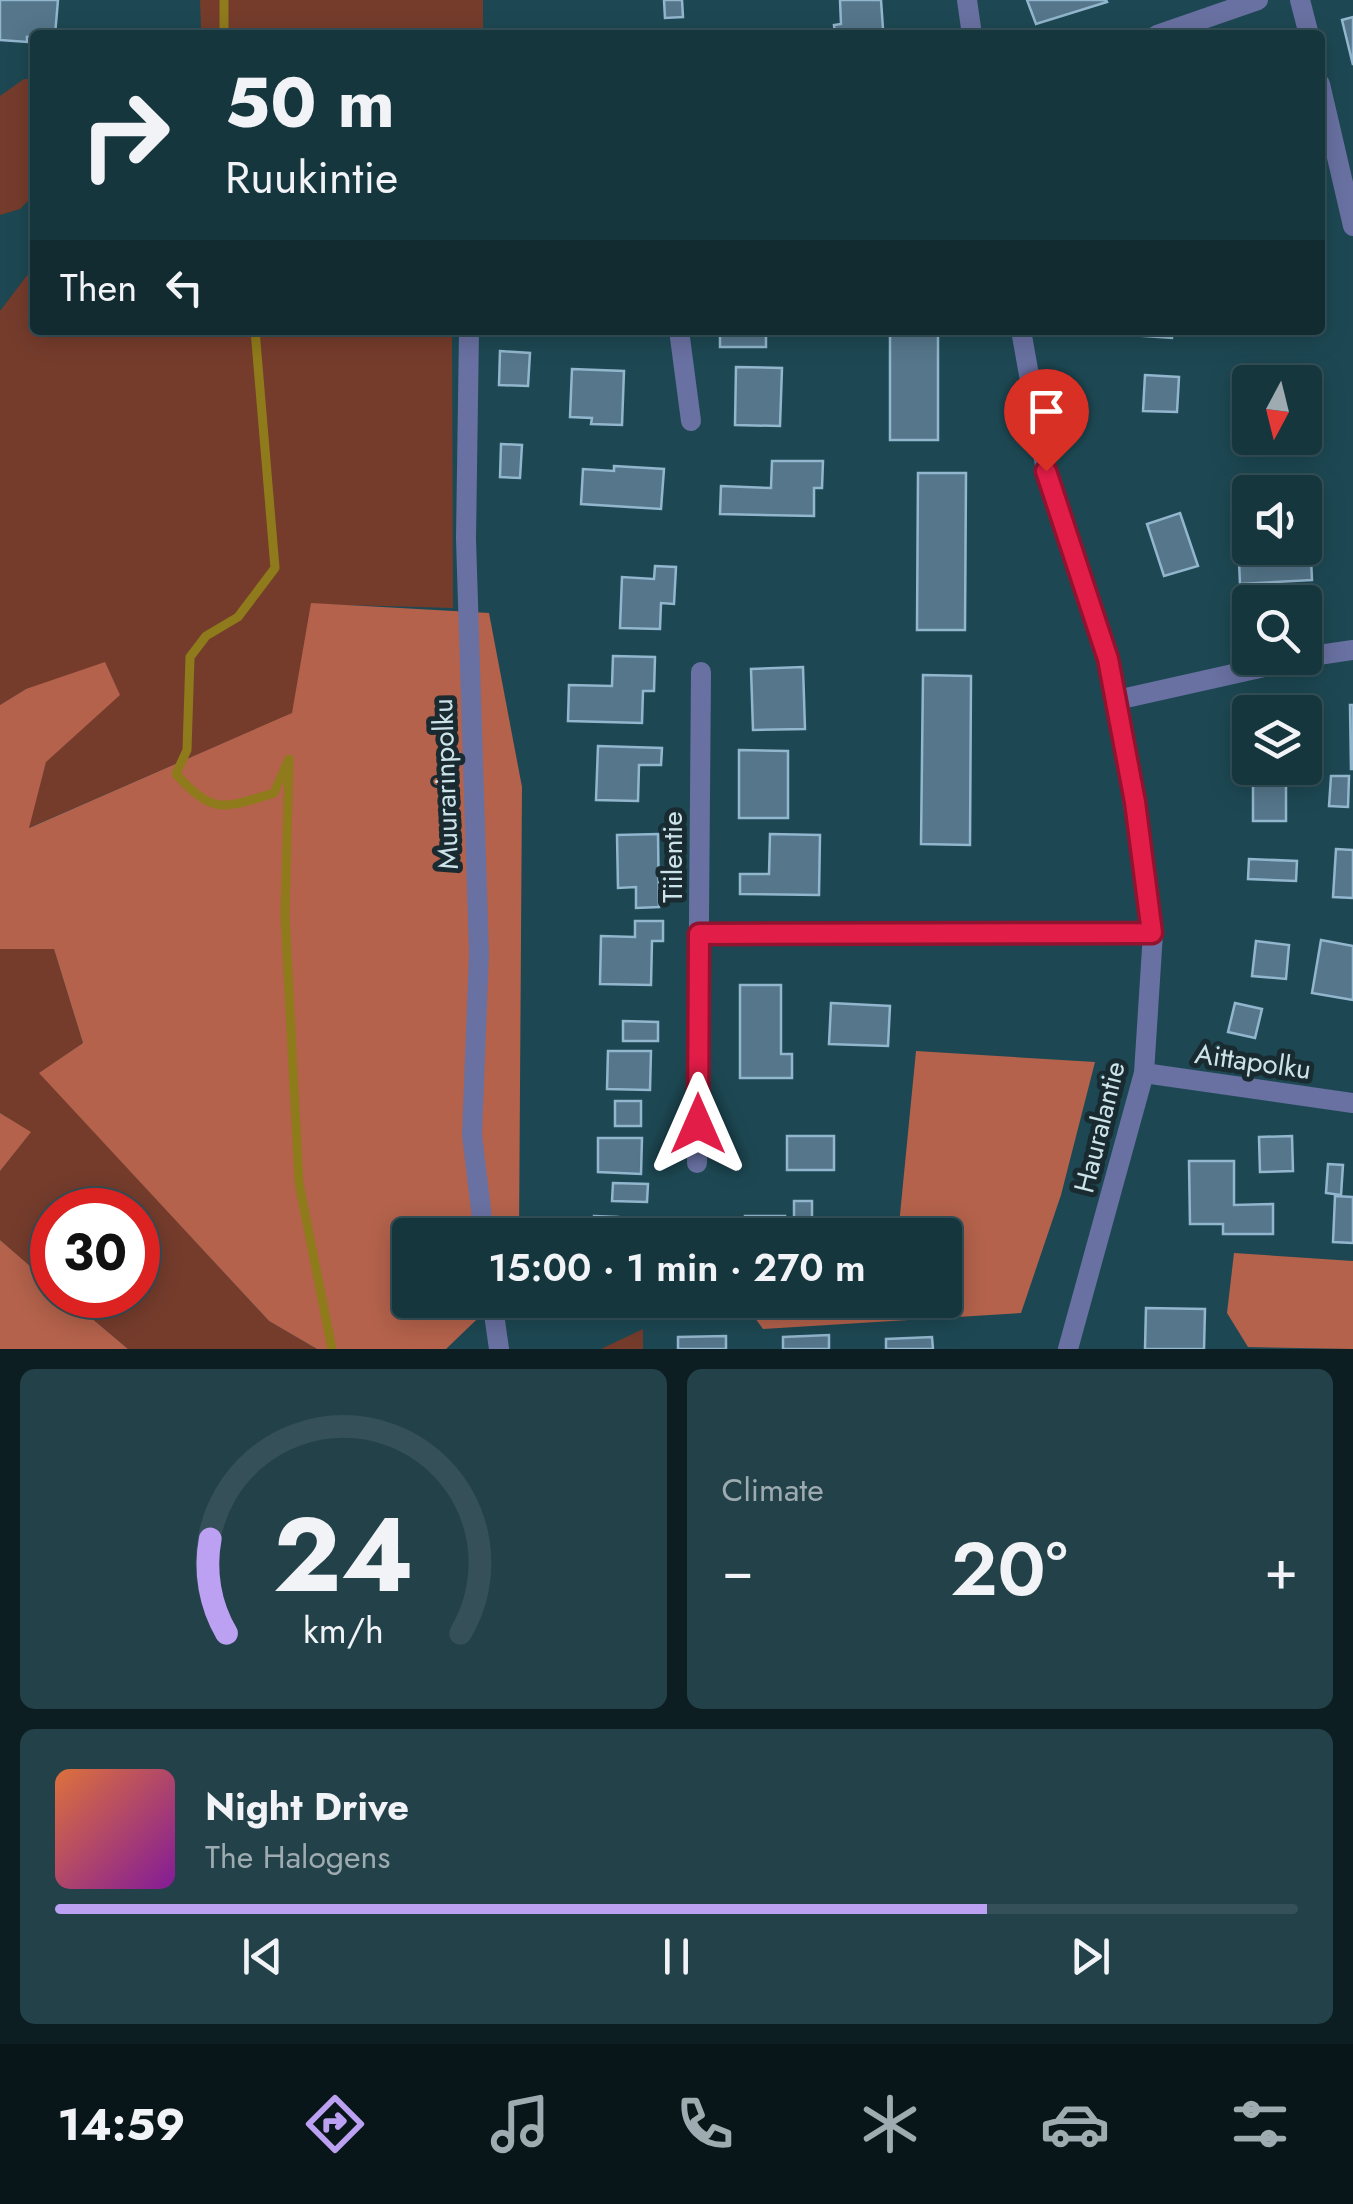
<!DOCTYPE html>
<meta charset="utf-8">
<style>
:root{--surface:#16363e;--page:#234149;--text:#f1f3f6;--muted:#9eabb0;--line:#355058;--accent:#bca0f2}
body{margin:0;font-family:Jost,sans-serif;background:var(--page);color:var(--text);height:100vh;display:flex;flex-direction:column;font-size:38px;white-space:nowrap}
*{box-sizing:border-box;margin:0}
p{font-size:32px;color:var(--muted)}
.icon{flex:none;width:55px;height:55px;fill:none;stroke:currentColor;stroke-width:2;stroke-linecap:round;stroke-linejoin:round}
.map{position:relative;height:1349px;overflow:hidden}
.details{display:flex;flex-direction:column;gap:20px;padding:20px;background:#0c1e22;flex:1}
.details>*{flex:none}
.banner{position:absolute;left:30px;top:30px;width:1295px;height:305px;border-radius:10px;box-shadow:0 5px 25px #0003,0 0 0 2px var(--line);background:#16363e;color:var(--text);overflow:hidden}
.needle{width:65px;rotate:187deg}
.fabs{position:absolute;left:1232px;top:365px;display:grid;gap:20px}
.fabs a{display:grid;place-items:center;width:90px;height:90px;border-radius:10px;background:var(--surface);box-shadow:0 5px 25px #0003,0 0 0 2px var(--line);font-size:50px}
.speed{position:absolute;left:30px;top:1188px;display:flex;gap:20px;font-size:50px;font-weight:700;text-align:center}
.speed>*{display:grid;place-content:center;width:130px;height:130px;border-radius:50%;background:var(--surface);box-shadow:0 5px 25px #0003,0 0 0 2px var(--line);line-height:1}
.speed .limit{border:15px solid #d22;background:#fff;color:#111}
.pin{position:absolute;display:grid;place-items:center;width:85px;height:85px;color:#fff;margin:-102px -42px;border-radius:50% 50% 50% 0;rotate:-45deg;box-shadow:0 0 10px #0007}
.pin .icon{rotate:45deg}
.me{position:absolute;width:110px;margin:-55px;rotate:0deg;stroke-linejoin:round;filter:drop-shadow(0 0 8px #0008)}
.turn{display:flex;align-items:center;gap:35px;height:210px;padding:0 30px;font-size:45px}
.turn .icon{width:130px;height:130px;stroke-width:2.5}
.turn b{display:block;font-size:70px;line-height:85px}
.then{display:flex;align-items:center;height:95px;padding:0 30px;background:#0003;gap:20px;font-size:38px}
.big{font-size:75px;font-weight:600;line-height:1.1}
.details .widget{flex:1;display:flex;flex-direction:column;justify-content:center;gap:15px;min-width:0;padding:0 35px;border-radius:15px;background:var(--page)}
.details .dial{align-items:center;gap:0}
.dial svg{height:260px;overflow:visible;fill:none;stroke:var(--line);stroke-width:7;stroke-linecap:round;text-anchor:middle}
.dial text{fill:var(--text);stroke:none}
.song{display:flex;align-items:center;gap:30px}
.cover{width:120px;height:120px;border-radius:15px;background:linear-gradient(135deg,hsl(20 70% 55%),hsl(290 70% 35%))}
.played{height:10px;border-radius:5px;background:linear-gradient(90deg,var(--accent) 75%,var(--line) 75%)}
.keys{display:flex;justify-content:space-around;direction:ltr}
.heat{display:flex;justify-content:space-between;align-items:center;font-size:55px;direction:ltr}
.details .tiles{flex:1;display:grid;gap:20px;grid-template-columns:1fr 1fr}
.widget:last-child{grid-column:span 2}
.trip{position:absolute;left:392px;top:1218px;width:570px;height:100px;border-radius:10px;background:var(--surface);box-shadow:0 5px 25px #0003,0 0 0 2px var(--line);font-weight:600;line-height:100px;text-align:center}
.menu{display:flex;height:160px;justify-content:space-around;align-items:center;background:#091619;color:var(--muted)}
.menu .icon{width:70px;height:70px}
.menu .current{color:var(--accent)}
.menu b{font-size:45px;color:var(--text)}
.map>svg:first-child{display:block}
.green{fill:#753c2c}
.forest{fill:#b4624b}
.lines{fill:none;stroke-linecap:round;stroke-linejoin:round}
.stream{stroke:#8f7b1b;stroke-width:9}
.building{fill:#55768b;stroke:#92b6cd;stroke-width:2.5}
.minor{stroke:#6971a2;stroke-width:20}
.route-casing{stroke:#92132f;stroke-width:25}
.route{stroke:#e11d48;stroke-width:18}
.labels{text-anchor:middle;stroke-width:10;stroke-linejoin:round;paint-order:stroke}
.street-label{font-size:28px;fill:#cde3ea;stroke:#192b30}
</style>
<div class="map">
<svg width="1353" height="1349" viewBox="0 0 1353 1349">
<rect width="100%" height="100%" fill="#1d4853"/>
<!-- green -->
<g class="green">
<path d="M 200,0 L 483,0 L 483,35 L 214,35 L 201,29 Z"/>
<path d="M 24,79 L 35,79 L 35,194 L 20,209 L 0,215 L 0,96 Z"/>
<path d="M 35,265 L 35,330 L 452,330 L 453,608 L 312,604 L 293,713 L 28,828 L 46,762 L 26,689 L 0,705 L 0,311 Z"/>
<path d="M 0,949 L 54,949 L 83,1043 L 40,1073 L 269,1321 L 317,1349 L 128,1349 L 64,1295 L 138,1295 L 138,1210 L 52,1210 L 52,1285 L 0,1240 L 0,1171 L 30,1132 L 0,1113 Z"/>
<path d="M 643,1329 L 643,1349 L 601,1349 Z"/>
</g>
<!-- forest -->
<g class="forest">
<path d="M 311,603 L 489,613 L 522,787 L 519,1235 L 410,1235 L 410,1300 L 497,1300 L 446,1349 L 317,1349 L 269,1321 L 39,1073 L 83,1043 L 54,949 L 0,949 L 0,705 L 26,689 L 105,662 L 120,695 L 46,762 L 29,828 L 292,713 Z"/>
<path d="M 916,1051 L 1095,1062 L 1061,1195 L 1021,1313 L 763,1329 L 742,1300 L 945,1300 L 945,1235 L 898,1235 Z"/>
<path d="M 0,1113 L 31,1132 L 0,1171 Z"/>
<path d="M 0,1240 L 52,1285 L 52,1295 L 64,1295 L 128,1349 L 0,1349 Z"/>
<path d="M 1234,1253 L 1353,1261 L 1353,1349 L 1248,1347 L 1227,1313 Z"/>
</g>
<g class="lines">
<!-- stream -->
<g class="stream">
<path d="M 224,35 L 224,0"/>
<path d="M 255,330 L 275,568 L 238,617 L 206,636 L 190,657 L 187,750 L 176,774 C 214,816 224,808 274,793 L 289,759 L 285,916 L 299,1183 L 332,1349"/>
</g>
</g>
<!-- building -->
<g class="building">
<path d="M 0,0 L 58,0 L 55,35 L 27,37 L 27,42 L 0,40 Z"/>
<path d="M 664,0 L 682,0 L 683,17 L 665,18 Z"/>
<path d="M 840,0 L 881,0 L 883,29 L 866,30 L 867,35 L 835,35 L 834,25 L 841,24 Z"/>
<path d="M 1027,0 L 1106,0 L 1107,2 L 1036,24 Z"/>
<path d="M 1353,17 L 1353,65 L 1342,20 Z"/>
<rect x="720" y="330" width="46" height="17"/>
<rect x="890" y="330" width="48" height="110"/>
<path d="M 1132,330 L 1173,330 L 1172,338 L 1131,335 Z"/>
<path d="M 500,351 L 530,353 L 528,386 L 499,385 Z"/>
<path d="M 736,367 L 782,368 L 780,426 L 735,425 Z"/>
<path d="M 572,369 L 624,371 L 622,425 L 591,424 L 592,418 L 570,417 Z"/>
<path d="M 1145,375 L 1179,377 L 1177,412 L 1143,411 Z"/>
<path d="M 1243,404 L 1250,405 L 1250,429 L 1241,429 Z"/>
<path d="M 501,444 L 522,445 L 520,478 L 500,477 Z"/>
<path d="M 772,461 L 823,461 L 822,488 L 814,488 L 814,516 L 720,514 L 721,486 L 771,488 Z"/>
<path d="M 614,466 L 664,469 L 661,509 L 581,504 L 583,469 L 614,471 Z"/>
<path d="M 918,473 L 966,473 L 965,630 L 917,630 Z"/>
<path d="M 1180,513 L 1198,566 L 1164,576 L 1147,524 Z"/>
<path d="M 1305,537 L 1310,537 L 1312,580 L 1240,584 L 1238,540 L 1250,540 L 1250,548 L 1305,548 Z"/>
<path d="M 655,566 L 676,567 L 674,604 L 661,603 L 660,629 L 620,628 L 622,577 L 654,579 Z"/>
<path d="M 613,656 L 655,657 L 654,691 L 643,691 L 642,723 L 568,721 L 569,685 L 612,686 Z"/>
<path d="M 803,667 L 805,729 L 753,730 L 751,669 Z"/>
<path d="M 923,675 L 971,676 L 970,845 L 921,844 Z"/>
<path d="M 1350,705 L 1353,705 L 1353,769 L 1351,769 Z"/>
<path d="M 598,746 L 662,748 L 661,765 L 639,765 L 638,801 L 596,800 Z"/>
<path d="M 739,750 L 788,751 L 788,818 L 739,818 Z"/>
<rect x="1253" y="768" width="33" height="53"/>
<path d="M 1331,776 L 1349,776 L 1348,807 L 1329,806 Z"/>
<path d="M 658,834 L 659,907 L 636,908 L 636,887 L 618,888 L 617,835 Z"/>
<path d="M 770,834 L 820,835 L 819,895 L 740,894 L 740,874 L 769,874 Z"/>
<path d="M 1336,849 L 1353,850 L 1353,898 L 1333,897 Z"/>
<path d="M 1249,859 L 1297,861 L 1296,881 L 1248,879 Z"/>
<path d="M 635,921 L 663,921 L 663,941 L 652,941 L 651,985 L 600,984 L 601,936 L 635,937 Z"/>
<path d="M 1321,940 L 1353,946 L 1353,1000 L 1312,993 Z"/>
<path d="M 1256,941 L 1289,945 L 1286,979 L 1252,976 Z"/>
<path d="M 740,985 L 781,985 L 781,1054 L 792,1054 L 792,1078 L 740,1078 Z"/>
<path d="M 831,1003 L 890,1006 L 888,1046 L 829,1044 Z"/>
<path d="M 1235,1003 L 1262,1009 L 1255,1038 L 1228,1032 Z"/>
<path d="M 623,1021 L 658,1022 L 658,1041 L 623,1041 Z"/>
<path d="M 608,1051 L 651,1051 L 650,1090 L 607,1089 Z"/>
<rect x="615" y="1101" width="26" height="25"/>
<rect x="787" y="1136" width="47" height="34"/>
<path d="M 1292,1136 L 1293,1171 L 1260,1172 L 1259,1137 Z"/>
<path d="M 598,1138 L 642,1138 L 641,1174 L 598,1172 Z"/>
<path d="M 1189,1161 L 1234,1161 L 1234,1205 L 1273,1204 L 1273,1234 L 1223,1234 L 1223,1224 L 1190,1224 Z"/>
<path d="M 1328,1164 L 1343,1165 L 1341,1195 L 1326,1193 Z"/>
<path d="M 613,1183 L 648,1184 L 647,1202 L 612,1201 Z"/>
<path d="M 1335,1196 L 1353,1197 L 1353,1243 L 1333,1242 Z"/>
<rect x="794" y="1201" width="18" height="17"/>
<path d="M 594,1216 L 618,1217 L 617,1226 L 635,1227 L 635,1220 L 659,1221 L 658,1235 L 593,1235 Z"/>
<path d="M 745,1216 L 785,1216 L 785,1221 L 796,1221 L 796,1235 L 745,1235 Z"/>
<path d="M 1146,1308 L 1205,1309 L 1204,1349 L 1145,1349 Z"/>
<path d="M 829,1335 L 829,1349 L 783,1349 L 783,1337 Z"/>
<path d="M 726,1336 L 726,1349 L 678,1349 L 678,1337 Z"/>
<path d="M 932,1337 L 933,1349 L 886,1349 L 886,1339 Z"/>
</g>
<g class="lines">
<!-- minor -->
<g class="minor">
<path d="M 967,0 L 972,35"/>
<path d="M 1300,0 L 1309,35"/>
<path d="M 1157,35 L 1258,0"/>
<path d="M 1320,84 L 1353,226"/>
<path d="M 469,330 L 466,539 L 479,953 L 472,1135 L 484,1235"/>
<path d="M 679,330 L 691,421"/>
<path d="M 1021,330 L 1046,471 L 1108,659 L 1117,700 L 1153,933 L 1144,1073 L 1068,1349"/>
<path d="M 1305,657 L 1353,650"/>
<path d="M 1117,700 L 1304,658"/>
<path d="M 699,934 L 1153,933"/>
<path d="M 1144,1073 L 1353,1103"/>
<path d="M 697,1163 L 701,672"/>
<path d="M 492,1300 L 499,1349"/>
</g>
</g>
<g class="lines">
<!-- route casing -->
<g class="route-casing">
<path id="route" d="M 698,1124 L 699,934 L 1152,933 L 1135,802 L 1108,659 L 1046,471"/>
</g>
<!-- route -->
<use href="#route" class="route"/>
</g>
<g class="labels">
<!-- street labels -->
<g class="street-label">
<text transform="translate(445 784) rotate(-92)" y="10">Muurarinpolku</text>
<text transform="translate(672 857) rotate(-90)" y="10">Tiilentie</text>
<text transform="translate(1253 1061) rotate(8)" y="10">Aittapolku</text>
<text transform="translate(1099 1127) rotate(-76)" y="10">Hauralantie</text>
</g>
</g>
</svg>
<div class="fabs">
<a><svg class="needle" viewBox="-14 -14 28 28"><path d="M0-13l5 13h-10z" fill="#e53935"/><path d="M0 13l5-13h-10z" fill="#9eabb0"/></svg></a>
<a><svg class="icon" aria-label="sound" viewBox="0 0 24 24"><path d="M4 9h4l5-4v14l-5-4H4zM17 9q2 3 0 6"/></svg></a>
<a><svg class="icon" aria-label="search" viewBox="0 0 24 24"><circle cx="10" cy="10" r="6"/><path d="M15 15l6 6"/></svg></a>
<a><svg class="icon" aria-label="layers" viewBox="0 0 24 24"><path d="M12 4l9 5-9 5-9-5zM3 14l9 5 9-5"/></svg></a>
</div>
<div class="speed"><div class="limit">30</div></div>
<div class="pin" style="left:1046px;top:471px;background:#d93025"><svg class="icon" aria-label="arrive" viewBox="0 0 24 24"><path d="M6 21V4h12l-3 4 3 4H6"/></svg></div>
<svg class="me" style="left:698px;top:1124px" viewBox="-20 -20 40 40"><path d="M0-17L14 15 0 8-14 15z" fill="#e11d48" stroke="#fff" stroke-width="4"/></svg>
<div class="trip">15:00 · 1 min · 270 m</div>
<div class="banner">
<div class="turn"><svg class="icon" aria-label="right" viewBox="0 0 24 24"><path d="M7 20v-9h11M14 6l5 5-5 5"/></svg><div><b>50 m</b>Ruukintie</div></div>
<div class="then">Then<svg class="icon" aria-label="left" viewBox="0 0 24 24"><path d="M17 20v-9H6M10 6l-5 5 5 5"/></svg></div>
</div>
</div>
<section class="details">
<div class="tiles">
<div class="widget dial"><svg viewBox="0 0 100 80">
<path d="M14 69A42 42 0 1 1 86 69"/>
<path d="M14 69A42 42 0 0 1 9 40" stroke="#bca0f2"/>
<text x="50" y="56" font-size="32" font-weight="700">24</text>
<text x="50" y="72" font-size="11">km/h</text>
</svg></div>
<div class="widget"><p>Climate</p>
<div class="heat"><a>−</a><b class="big">20°</b><a>+</a></div>
</div>
<div class="widget">
<div class="song"><i class="cover"></i><div><b>Night Drive</b><p>The Halogens</p></div></div>
<div class="played"></div>
<div class="keys"><svg class="icon" aria-label="previous" viewBox="0 0 24 24"><path d="M18 5L8 12l10 7zM5 5v14"/></svg><svg class="icon" aria-label="pause" viewBox="0 0 24 24"><path d="M8 5v14M16 5v14"/></svg><svg class="icon" aria-label="next" viewBox="0 0 24 24"><path d="M6 5l10 7-10 7zM19 5v14"/></svg></div>
</div>
</div>
</section>
<nav class="menu">
<b>14:59</b>
<svg class="icon current" aria-label="directions" viewBox="0 0 24 24"><path d="M12 3l9 9-9 9-9-9zM9 14v-3h6M13 9l2 2-2 2"/></svg>
<svg class="icon" aria-label="music" viewBox="0 0 24 24"><path d="M9 18V5l10-2v13"/><circle cx="6" cy="18" r="3"/><circle cx="16" cy="16" r="3"/></svg>
<svg class="icon" aria-label="phone" viewBox="0 0 24 24"><path d="M5 4h4l2 5-3 2q2 4 5 5l2-3 5 2v4C11 20 4 13 5 4z"/></svg>
<svg class="icon" aria-label="climate" viewBox="0 0 24 24"><path d="M12 3v18M4 7l16 10M4 17L20 7"/></svg>
<svg class="icon" aria-label="car" viewBox="0 0 24 24"><path d="M5 17H2v-5l4-1 3-4h7l3 4 3 1v5h-3M9 17h6M6 11h13"/><circle cx="7" cy="17" r="2"/><circle cx="17" cy="17" r="2"/></svg>
<svg class="icon" aria-label="filters" viewBox="0 0 24 24"><path d="M4 7h16M4 17h16"/><circle cx="9" cy="7" r="2"/><circle cx="15" cy="17" r="2"/></svg>
</nav>
